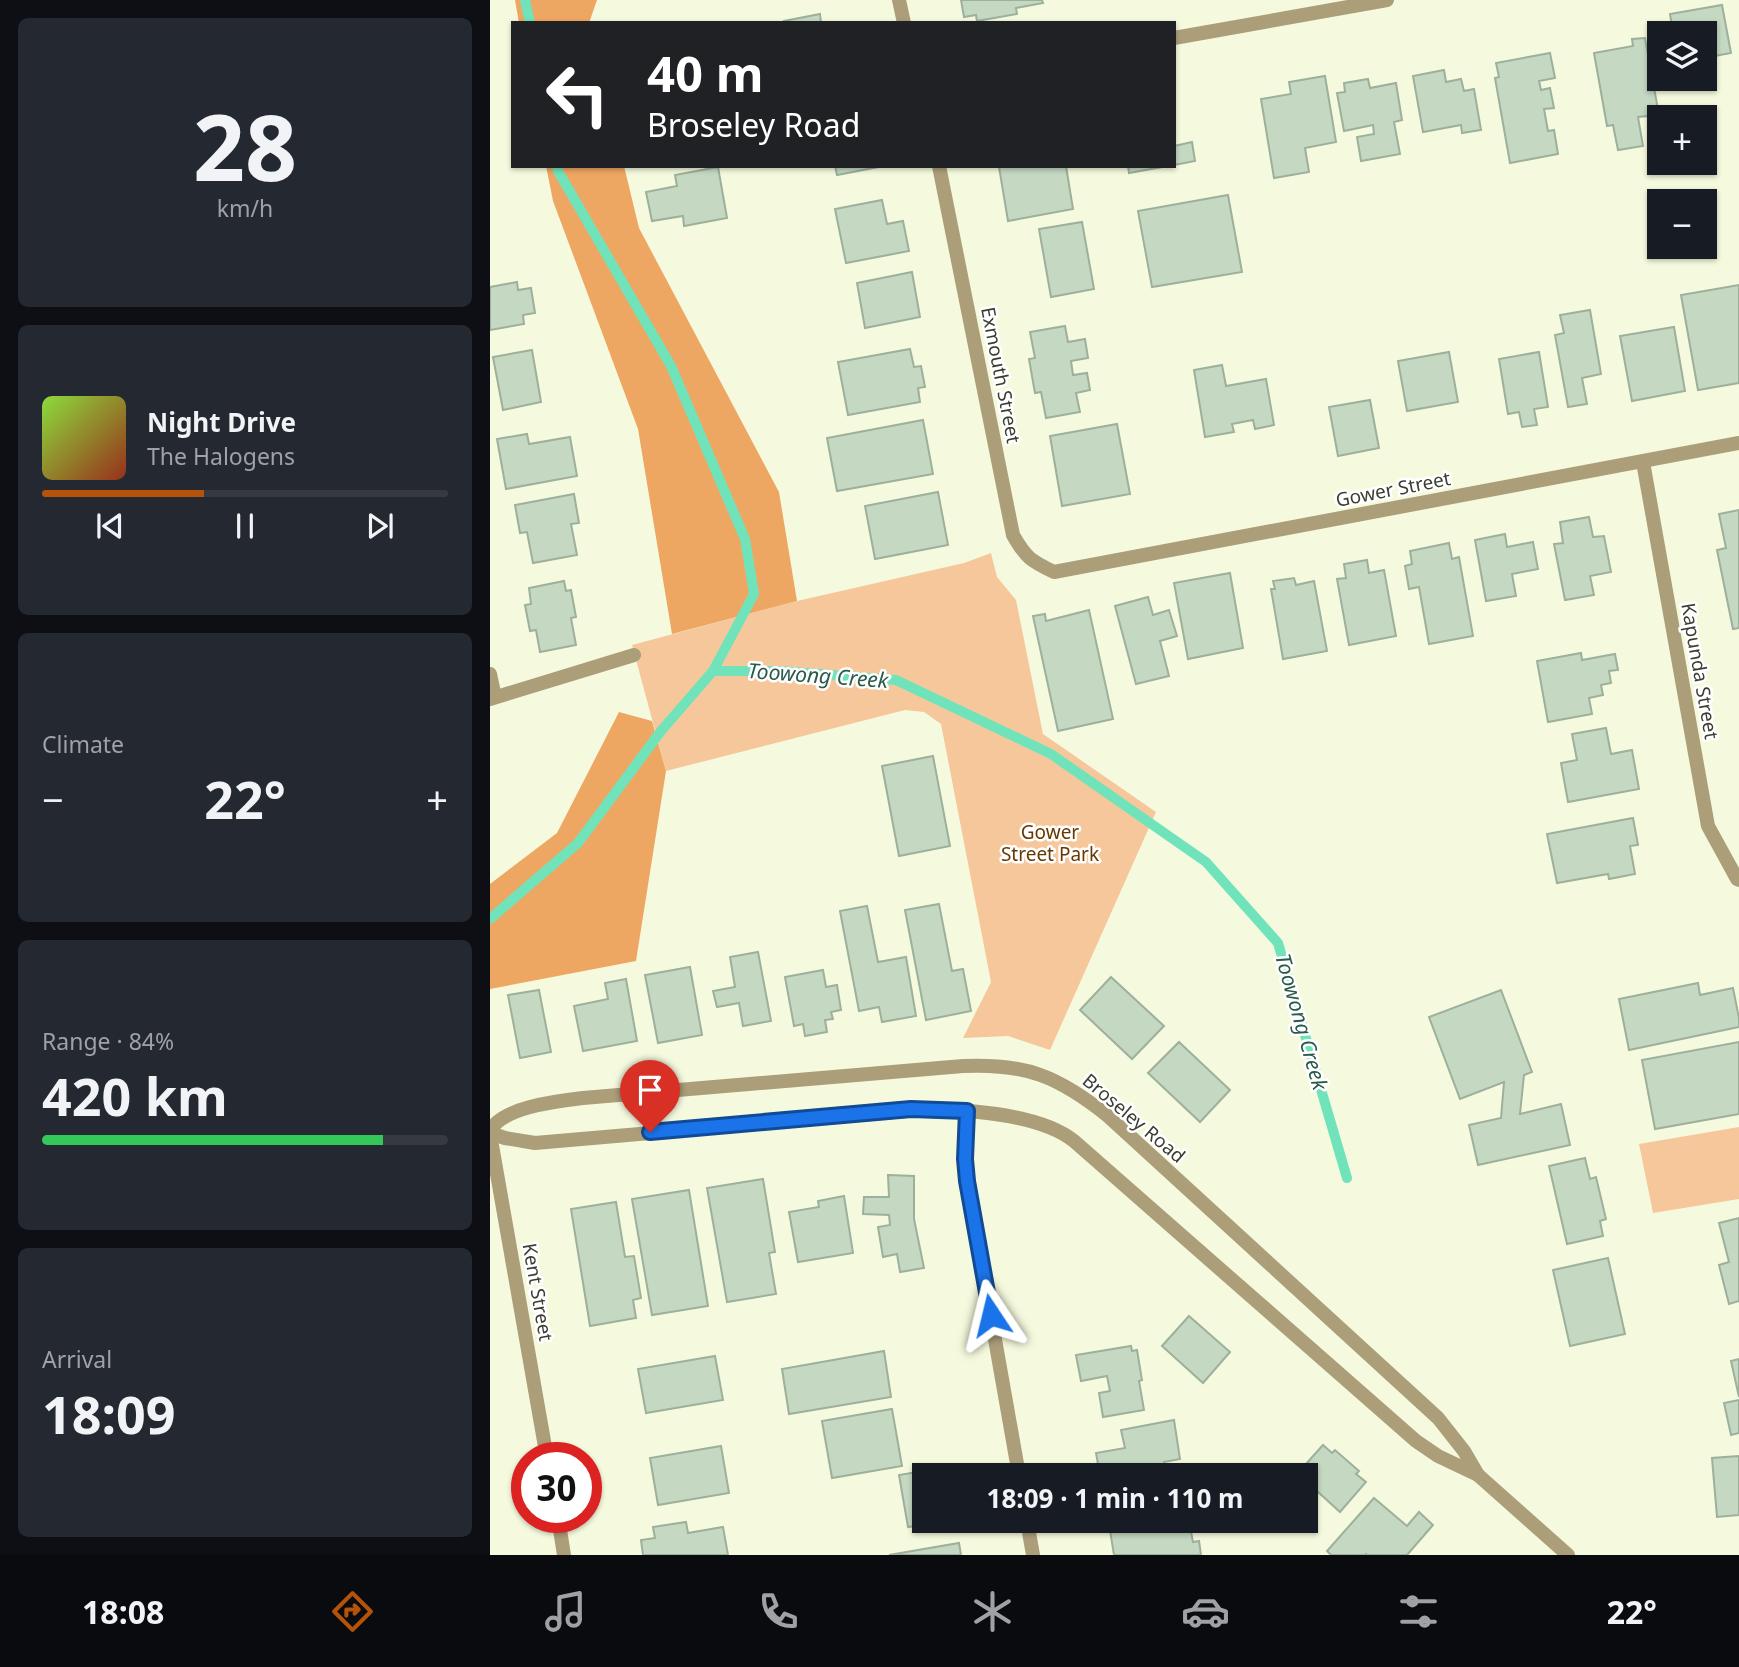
<!DOCTYPE html>
<meta charset="utf-8">
<style>
:root{--surface:#171b24;--page:#242831;--text:#f1f3f6;--muted:#9ea1a6;--line:#363941;--accent:#b45309}
body{margin:0;font-family:"Noto Sans",sans-serif;background:var(--page);color:var(--text);height:100vh;display:flex;flex-direction:column;font-size:26px;white-space:nowrap}
*{box-sizing:border-box;margin:0}
p{font-size:23px;color:var(--muted)}
.icon{flex:none;width:38px;height:38px;fill:none;stroke:currentColor;stroke-width:2;stroke-linecap:round;stroke-linejoin:round}
.map{position:relative;flex:1;overflow:hidden}
.side{display:flex;flex-direction:column;gap:18px;padding:18px;background:#0d0f14;width:490px}
.side>*{flex:none}
.banner{position:absolute;left:21px;top:21px;width:665px;height:147px;border-radius:0px;box-shadow:0 2px 5px #0004;background:#202124;color:#fff;overflow:hidden}
.controls{position:absolute;left:1157px;top:21px;display:grid;gap:14px}
.controls a{display:grid;place-items:center;width:70px;height:70px;border-radius:0px;background:var(--surface);box-shadow:0 2px 5px #0004;font-size:35px}
.speed{position:absolute;left:21px;top:1442px;display:flex;gap:14px;font-size:35px;font-weight:700;text-align:center}
.speed>*{display:grid;place-content:center;width:91px;height:91px;border-radius:50%;background:var(--surface);box-shadow:0 2px 5px #0004;line-height:1}
.speed .limit{border:10px solid #d22;background:#fff;color:#111}
.pin{position:absolute;display:grid;place-items:center;width:60px;height:60px;color:#fff;margin:-72px -30px;border-radius:50% 50% 50% 0;rotate:-45deg;box-shadow:0 0 7px #0007}
.pin .icon{rotate:45deg}
.me{position:absolute;width:77px;margin:-38px;rotate:350deg;stroke-linejoin:round;filter:drop-shadow(0 0 5px #0008)}
.turn{display:flex;align-items:center;gap:24px;height:147px;padding:0 21px;font-size:32px}
.turn .icon{width:91px;height:91px;stroke-width:2.5}
.turn b{display:block;font-size:49px;line-height:60px}
.big{font-size:52px;font-weight:700;line-height:1.1}
.side .widget{flex:1;display:flex;flex-direction:column;justify-content:center;gap:10px;min-width:0;padding:0 24px;border-radius:10px;background:var(--page)}
.side .dial{align-items:center;gap:0}
.dial b{font-size:91px;line-height:1}
.song{display:flex;align-items:center;gap:21px}
.cover{width:84px;height:84px;border-radius:10px;background:linear-gradient(135deg,hsl(90 70% 55%),hsl(10 70% 35%))}
.played{height:7px;border-radius:4px;background:linear-gradient(90deg,var(--accent) 40%,var(--line) 40%)}
.keys{display:flex;justify-content:space-around;direction:ltr}
.heat{display:flex;justify-content:space-between;align-items:center;font-size:38px;direction:ltr}
.charge{height:10px;border-radius:5px;background:linear-gradient(90deg,#34c759 84%,var(--line) 0)}
.trip{position:absolute;left:422px;top:1463px;width:406px;height:70px;border-radius:0px;background:var(--surface);box-shadow:0 2px 5px #0004;font-weight:700;line-height:70px;text-align:center}
.tabs{display:flex;height:112px;justify-content:space-around;align-items:center;background:#090b0e;color:var(--muted)}
.tabs .icon{width:49px;height:49px}
.tabs .on{color:var(--accent)}
.tabs b{font-size:32px;color:var(--text)}
main{display:flex;flex:1;min-height:0}
.map>svg:first-child{display:block}
.green{fill:#f7c79c}
.forest{fill:#eea762}
.lines{fill:none;stroke-linecap:round;stroke-linejoin:round}
.stream{stroke:#70e3bb;stroke-width:10}
.building{fill:#c5d8c2;stroke:#9db09b;stroke-width:2}
.street{stroke:#ac9e79;stroke-width:14}
.route-casing{stroke:#114b97;stroke-width:18}
.route{stroke:#1a73e8;stroke-width:12}
.labels{text-anchor:middle;stroke-width:5;stroke-linejoin:round;paint-order:stroke}
.street-label{font-size:19px;fill:#3b3d32;stroke:#fff}
.park-label{font-size:19px;fill:#673900;stroke:#fff}
.water-label{font-size:21px;font-style:italic;fill:#2a5a49;stroke:#fff}
</style>
<main>
<section class="side">
<div class="widget dial"><b>28</b><p>km/h</p></div>
<div class="widget">
<div class="song"><i class="cover"></i><div><b>Night Drive</b><p>The Halogens</p></div></div>
<div class="played"></div>
<div class="keys"><svg class="icon" aria-label="previous" viewBox="0 0 24 24"><path d="M18 5L8 12l10 7zM5 5v14"/></svg><svg class="icon" aria-label="pause" viewBox="0 0 24 24"><path d="M8 5v14M16 5v14"/></svg><svg class="icon" aria-label="next" viewBox="0 0 24 24"><path d="M6 5l10 7-10 7zM19 5v14"/></svg></div>
</div>
<div class="widget"><p>Climate</p>
<div class="heat"><a>−</a><b class="big">22°</b><a>+</a></div>
</div>
<div class="widget"><p>Range · 84%</p><b class="big">420 km</b><div class="charge"></div></div>
<div class="widget"><p>Arrival</p><b class="big">18:09</b></div>
</section>
<div class="map">
<svg width="1249" height="1555" viewBox="0 0 1249 1555">
<rect width="100%" height="100%" fill="#f5fade"/>
<!-- green -->
<g class="green">
<path d="M 501,553 L 507,577 L 526,600 L 553,734 L 666,812 L 560,1050 L 518,1036 L 473,1038 L 501,982 L 451,724 L 434,712 L 415,710 L 176,771 L 142,645 L 307,601 L 474,563 Z"/>
<path d="M 1249,1127 L 1249,1199 L 1163,1213 L 1149,1144 Z"/>
</g>
<!-- forest -->
<g class="forest">
<path d="M 25,0 L 107,0 L 99,23 L 29,23 Z"/>
<path d="M 56,166 L 134,166 L 149,228 L 289,492 L 307,601 L 182,634 L 148,429 L 63,201 Z"/>
<path d="M 129,712 L 162,721 L 176,771 L 146,961 L 0,989 L 0,884 L 67,833 Z"/>
</g>
<g class="lines">
<!-- stream -->
<g class="stream">
<path d="M 35,0 L 40,23"/>
<path d="M 223,671 L 290,671 L 406,680 L 561,754 L 716,862 L 788,943 L 857,1178"/>
<path d="M 0,919 L 88,843 L 171,731 L 223,671 L 264,594 L 255,539 L 181,366 L 68,171 L 67,166"/>
</g>
</g>
<!-- building -->
<g class="building">
<path d="M 471,0 L 552,0 L 553,3 L 526,8 L 527,14 L 487,21 L 486,15 L 474,17 Z"/>
<path d="M 1232,5 L 1241,53 L 1214,58 L 1214,33 L 1183,33 L 1180,14 Z"/>
<path d="M 330,14 L 331,23 L 295,23 L 294,21 Z"/>
<path d="M 1155,38 L 1169,115 L 1148,117 L 1153,146 L 1128,150 L 1123,125 L 1117,126 L 1104,53 L 1143,46 L 1142,39 Z"/>
<path d="M 1060,53 L 1065,78 L 1049,81 L 1051,90 L 1060,88 L 1064,108 L 1054,109 L 1058,131 L 1064,130 L 1068,154 L 1020,163 L 1005,78 L 1009,77 L 1006,63 Z"/>
<path d="M 954,70 L 956,82 L 971,79 L 974,91 L 984,89 L 991,130 L 972,133 L 971,125 L 933,132 L 923,76 Z"/>
<path d="M 835,76 L 846,142 L 815,148 L 819,172 L 784,178 L 771,99 L 801,94 L 799,82 Z"/>
<path d="M 878,79 L 880,88 L 906,83 L 912,120 L 904,122 L 910,154 L 871,161 L 867,137 L 884,134 L 883,125 L 854,131 L 847,93 L 855,92 L 854,83 Z"/>
<path d="M 702,142 L 705,161 L 684,165 L 684,146 Z"/>
<path d="M 345,166 L 394,166 L 347,175 Z"/>
<path d="M 576,166 L 583,209 L 518,221 L 509,167 Z"/>
<path d="M 638,166 L 678,166 L 639,173 Z"/>
<path d="M 228,167 L 237,218 L 194,226 L 193,216 L 162,221 L 156,192 L 187,186 L 185,175 Z"/>
<path d="M 738,195 L 752,272 L 662,287 L 648,211 Z"/>
<path d="M 392,200 L 397,224 L 413,221 L 419,251 L 356,263 L 345,209 Z"/>
<path d="M 592,222 L 604,289 L 561,297 L 549,229 Z"/>
<path d="M 422,272 L 430,317 L 375,328 L 367,283 Z"/>
<path d="M 27,282 L 28,290 L 41,288 L 45,313 L 33,315 L 34,324 L 0,330 L 0,287 Z"/>
<path d="M 1249,285 L 1249,383 L 1208,390 L 1191,295 Z"/>
<path d="M 1100,310 L 1111,374 L 1092,378 L 1097,404 L 1078,407 L 1065,335 L 1074,333 L 1070,315 Z"/>
<path d="M 575,326 L 578,342 L 595,339 L 598,358 L 581,361 L 583,375 L 597,373 L 600,390 L 586,393 L 590,412 L 556,418 L 551,392 L 545,393 L 539,359 L 545,358 L 540,332 Z"/>
<path d="M 1184,327 L 1195,391 L 1142,401 L 1130,336 Z"/>
<path d="M 420,349 L 424,367 L 431,366 L 435,387 L 428,388 L 430,402 L 358,415 L 348,362 Z"/>
<path d="M 42,350 L 51,402 L 13,410 L 3,357 Z"/>
<path d="M 959,352 L 968,402 L 917,411 L 908,361 Z"/>
<path d="M 1049,352 L 1058,407 L 1044,409 L 1047,425 L 1032,427 L 1029,412 L 1018,414 L 1009,359 Z"/>
<path d="M 732,365 L 736,386 L 776,379 L 784,425 L 765,429 L 763,420 L 742,424 L 744,432 L 715,437 L 704,370 Z"/>
<path d="M 880,400 L 889,448 L 848,456 L 839,407 Z"/>
<path d="M 433,420 L 443,474 L 347,491 L 337,438 Z"/>
<path d="M 627,424 L 640,494 L 572,506 L 560,436 Z"/>
<path d="M 37,434 L 39,444 L 80,437 L 87,476 L 16,489 L 7,439 Z"/>
<path d="M 448,492 L 458,545 L 385,559 L 375,506 Z"/>
<path d="M 84,494 L 89,523 L 81,524 L 87,555 L 43,563 L 37,532 L 30,533 L 25,505 Z"/>
<path d="M 1249,510 L 1249,628 L 1243,629 L 1227,550 L 1236,548 L 1229,514 Z"/>
<path d="M 1099,517 L 1103,537 L 1114,536 L 1121,572 L 1100,576 L 1104,595 L 1075,600 L 1064,544 L 1073,543 L 1070,522 Z"/>
<path d="M 1015,534 L 1017,547 L 1043,542 L 1048,569 L 1022,574 L 1026,596 L 996,601 L 985,540 Z"/>
<path d="M 959,543 L 962,559 L 969,557 L 983,636 L 939,644 L 929,587 L 919,589 L 915,566 L 922,564 L 920,551 Z"/>
<path d="M 877,560 L 879,573 L 894,570 L 906,636 L 859,645 L 847,579 L 856,578 L 854,564 Z"/>
<path d="M 740,573 L 753,648 L 698,659 L 684,583 Z"/>
<path d="M 804,578 L 806,585 L 824,581 L 837,651 L 793,659 L 781,589 L 785,589 L 783,581 Z"/>
<path d="M 74,581 L 76,591 L 81,590 L 86,617 L 81,618 L 86,645 L 50,652 L 46,630 L 40,631 L 35,605 L 41,604 L 39,588 Z"/>
<path d="M 658,597 L 663,615 L 679,610 L 687,636 L 670,641 L 679,676 L 646,684 L 625,606 Z"/>
<path d="M 599,610 L 623,719 L 568,731 L 543,616 L 555,614 L 556,621 Z"/>
<path d="M 1091,653 L 1092,660 L 1125,654 L 1128,670 L 1119,671 L 1121,683 L 1111,685 L 1113,695 L 1099,698 L 1102,714 L 1058,722 L 1047,661 Z"/>
<path d="M 1116,728 L 1121,754 L 1142,750 L 1149,789 L 1078,802 L 1071,763 L 1087,760 L 1082,734 Z"/>
<path d="M 443,756 L 460,846 L 409,856 L 392,766 Z"/>
<path d="M 1143,818 L 1148,845 L 1140,846 L 1145,874 L 1119,879 L 1118,874 L 1067,883 L 1057,834 Z"/>
<path d="M 449,904 L 462,971 L 473,969 L 481,1011 L 436,1020 L 415,910 Z"/>
<path d="M 377,906 L 388,962 L 416,957 L 426,1016 L 392,1022 L 389,1007 L 369,1011 L 350,911 Z"/>
<path d="M 268,952 L 281,1021 L 253,1026 L 249,1003 L 227,1007 L 223,991 L 245,987 L 240,957 Z"/>
<path d="M 200,967 L 212,1035 L 168,1043 L 155,975 Z"/>
<path d="M 333,970 L 336,987 L 347,985 L 351,1010 L 341,1012 L 343,1019 L 335,1020 L 337,1032 L 315,1036 L 313,1024 L 304,1026 L 295,977 Z"/>
<path d="M 621,977 L 674,1026 L 642,1059 L 590,1010 Z"/>
<path d="M 136,979 L 147,1041 L 93,1051 L 84,1006 L 118,999 L 115,983 Z"/>
<path d="M 1208,983 L 1210,995 L 1243,988 L 1249,1018 L 1249,1027 L 1139,1050 L 1129,999 Z"/>
<path d="M 49,990 L 61,1052 L 30,1058 L 18,995 Z"/>
<path d="M 1011,990 L 1042,1072 L 1034,1075 L 1030,1114 L 1071,1104 L 1080,1145 L 988,1165 L 979,1125 L 1011,1118 L 1014,1082 L 970,1099 L 939,1017 Z"/>
<path d="M 689,1042 L 740,1090 L 710,1122 L 658,1073 Z"/>
<path d="M 1249,1042 L 1249,1114 L 1165,1129 L 1152,1060 Z"/>
<path d="M 1095,1158 L 1100,1179 L 1106,1177 L 1116,1219 L 1110,1221 L 1113,1236 L 1077,1244 L 1059,1166 Z"/>
<path d="M 398,1175 L 424,1176 L 424,1219 L 434,1268 L 410,1272 L 407,1254 L 393,1257 L 388,1227 L 400,1225 L 399,1215 L 373,1214 L 374,1197 L 399,1197 Z"/>
<path d="M 273,1179 L 285,1252 L 279,1253 L 286,1294 L 237,1302 L 217,1188 Z"/>
<path d="M 199,1190 L 218,1306 L 162,1315 L 142,1199 Z"/>
<path d="M 354,1196 L 363,1253 L 308,1262 L 299,1212 L 329,1207 L 328,1201 Z"/>
<path d="M 126,1202 L 135,1257 L 144,1256 L 151,1298 L 143,1300 L 146,1318 L 100,1326 L 81,1209 Z"/>
<path d="M 1249,1218 L 1249,1301 L 1239,1304 L 1229,1265 L 1239,1262 L 1229,1223 Z"/>
<path d="M 1118,1258 L 1135,1334 L 1080,1346 L 1063,1270 Z"/>
<path d="M 699,1316 L 740,1352 L 713,1383 L 672,1346 Z"/>
<path d="M 641,1346 L 642,1351 L 647,1350 L 652,1380 L 649,1381 L 654,1410 L 613,1417 L 609,1393 L 620,1391 L 617,1376 L 591,1381 L 586,1355 Z"/>
<path d="M 394,1351 L 401,1397 L 299,1414 L 292,1369 Z"/>
<path d="M 225,1356 L 233,1400 L 156,1413 L 148,1369 Z"/>
<path d="M 1249,1359 L 1249,1397 L 1241,1361 Z"/>
<path d="M 1249,1400 L 1249,1433 L 1241,1435 L 1234,1403 Z"/>
<path d="M 402,1409 L 412,1466 L 342,1478 L 332,1421 Z"/>
<path d="M 684,1420 L 690,1459 L 674,1462 L 676,1475 L 618,1475 L 618,1474 L 610,1475 L 606,1453 L 635,1448 L 631,1430 Z"/>
<path d="M 833,1445 L 842,1453 L 845,1450 L 869,1471 L 866,1474 L 876,1482 L 850,1512 L 816,1481 L 816,1475 L 807,1474 Z"/>
<path d="M 231,1446 L 239,1493 L 168,1505 L 160,1458 Z"/>
<path d="M 1249,1456 L 1249,1515 L 1227,1517 L 1222,1458 Z"/>
<path d="M 452,1468 L 453,1475 L 434,1475 L 434,1521 L 458,1521 L 418,1527 L 409,1475 Z"/>
<path d="M 884,1498 L 917,1526 L 929,1512 L 943,1525 L 917,1555 L 877,1555 L 876,1554 L 875,1555 L 841,1555 L 837,1551 Z"/>
<path d="M 637,1521 L 699,1521 L 703,1542 L 709,1541 L 711,1555 L 624,1555 L 619,1524 Z"/>
<path d="M 196,1522 L 198,1533 L 233,1527 L 238,1555 L 153,1555 L 151,1540 L 165,1538 L 163,1527 Z"/>
<path d="M 469,1543 L 471,1555 L 399,1555 Z"/>
</g>
<g class="lines">
<!-- street -->
<g class="street">
<path d="M 409,0 L 414,23"/>
<path d="M 684,38 L 897,0"/>
<path d="M 449,166 L 523,535 C 536,558 541,561 564,572 L 1249,443"/>
<path d="M 1153,462 L 1218,826 L 1247,879 L 1249,880"/>
<path d="M 0,674 L 5,697"/>
<path d="M 0,699 L 144,655"/>
<path d="M 477,1111 L 475,1159 L 477,1181 L 529,1475"/>
<path d="M 0,1131 C 12,1107 68,1101 93,1098 L 473,1066 C 537,1063 569,1077 618,1116 L 948,1418 L 974,1451 L 988,1475"/>
<path d="M 0,1133 L 15,1138 L 45,1143 L 438,1109 C 481,1110 550,1114 584,1141 L 926,1441 L 948,1456 L 988,1475 L 1078,1555"/>
<path d="M 0,1134 L 57,1458"/>
<path d="M 68,1517 L 74,1555"/>
<path d="M 537,1521 L 543,1555"/>
</g>
</g>
<g class="lines">
<!-- route casing -->
<g class="route-casing">
<path id="route" d="M 160,1132 L 421,1109 L 477,1111 L 475,1159 L 477,1181 L 501,1315"/>
</g>
<!-- route -->
<use href="#route" class="route"/>
</g>
<g class="labels">
<!-- street labels -->
<g class="street-label">
<text transform="translate(511 375) rotate(79)" y="7">Exmouth Street</text>
<text transform="translate(903 489) rotate(-11)" y="7">Gower Street</text>
<text transform="translate(1210 671) rotate(80)" y="7">Kapunda Street</text>
<text transform="translate(644 1118) rotate(40)" y="7">Broseley Road</text>
<text transform="translate(48 1292) rotate(80)" y="7">Kent Street</text>
</g>
<!-- park labels -->
<g class="park-label">
<text x="560" y="839">Gower<tspan x="560" dy="22">Street Park</tspan></text>
</g>
<!-- water labels -->
<g class="water-label">
<text transform="translate(328 676) rotate(4)" y="7">Toowong Creek</text>
<text transform="translate(811 1022) rotate(74)" y="7">Toowong Creek</text>
</g>
</g>
</svg>
<div class="controls">
<a><svg class="icon" aria-label="layers" viewBox="0 0 24 24"><path d="M12 4l9 5-9 5-9-5zM3 14l9 5 9-5"/></svg></a>
<a>+</a>
<a>−</a>
</div>
<div class="speed"><div class="limit">30</div></div>
<div class="pin" style="left:160px;top:1132px;background:#d93025"><svg class="icon" aria-label="arrive" viewBox="0 0 24 24"><path d="M6 21V4h12l-3 4 3 4H6"/></svg></div>
<svg class="me" style="left:501px;top:1315px" viewBox="-20 -20 40 40"><path d="M0-17L14 15 0 8-14 15z" fill="#1a73e8" stroke="#fff" stroke-width="4"/></svg>
<div class="trip">18:09 · 1 min · 110 m</div>
<div class="banner">
<div class="turn"><svg class="icon" aria-label="left" viewBox="0 0 24 24"><path d="M17 20v-9H6M10 6l-5 5 5 5"/></svg><div><b>40 m</b>Broseley Road</div></div>
</div>
</div>
</main>
<nav class="tabs">
<b>18:08</b>
<svg class="icon on" aria-label="directions" viewBox="0 0 24 24"><path d="M12 3l9 9-9 9-9-9zM9 14v-3h6M13 9l2 2-2 2"/></svg>
<svg class="icon" aria-label="music" viewBox="0 0 24 24"><path d="M9 18V5l10-2v13"/><circle cx="6" cy="18" r="3"/><circle cx="16" cy="16" r="3"/></svg>
<svg class="icon" aria-label="phone" viewBox="0 0 24 24"><path d="M5 4h4l2 5-3 2q2 4 5 5l2-3 5 2v4C11 20 4 13 5 4z"/></svg>
<svg class="icon" aria-label="climate" viewBox="0 0 24 24"><path d="M12 3v18M4 7l16 10M4 17L20 7"/></svg>
<svg class="icon" aria-label="car" viewBox="0 0 24 24"><path d="M5 17H2v-5l4-1 3-4h7l3 4 3 1v5h-3M9 17h6M6 11h13"/><circle cx="7" cy="17" r="2"/><circle cx="17" cy="17" r="2"/></svg>
<svg class="icon" aria-label="filters" viewBox="0 0 24 24"><path d="M4 7h16M4 17h16"/><circle cx="9" cy="7" r="2"/><circle cx="15" cy="17" r="2"/></svg>
<b>22°</b>
</nav>
